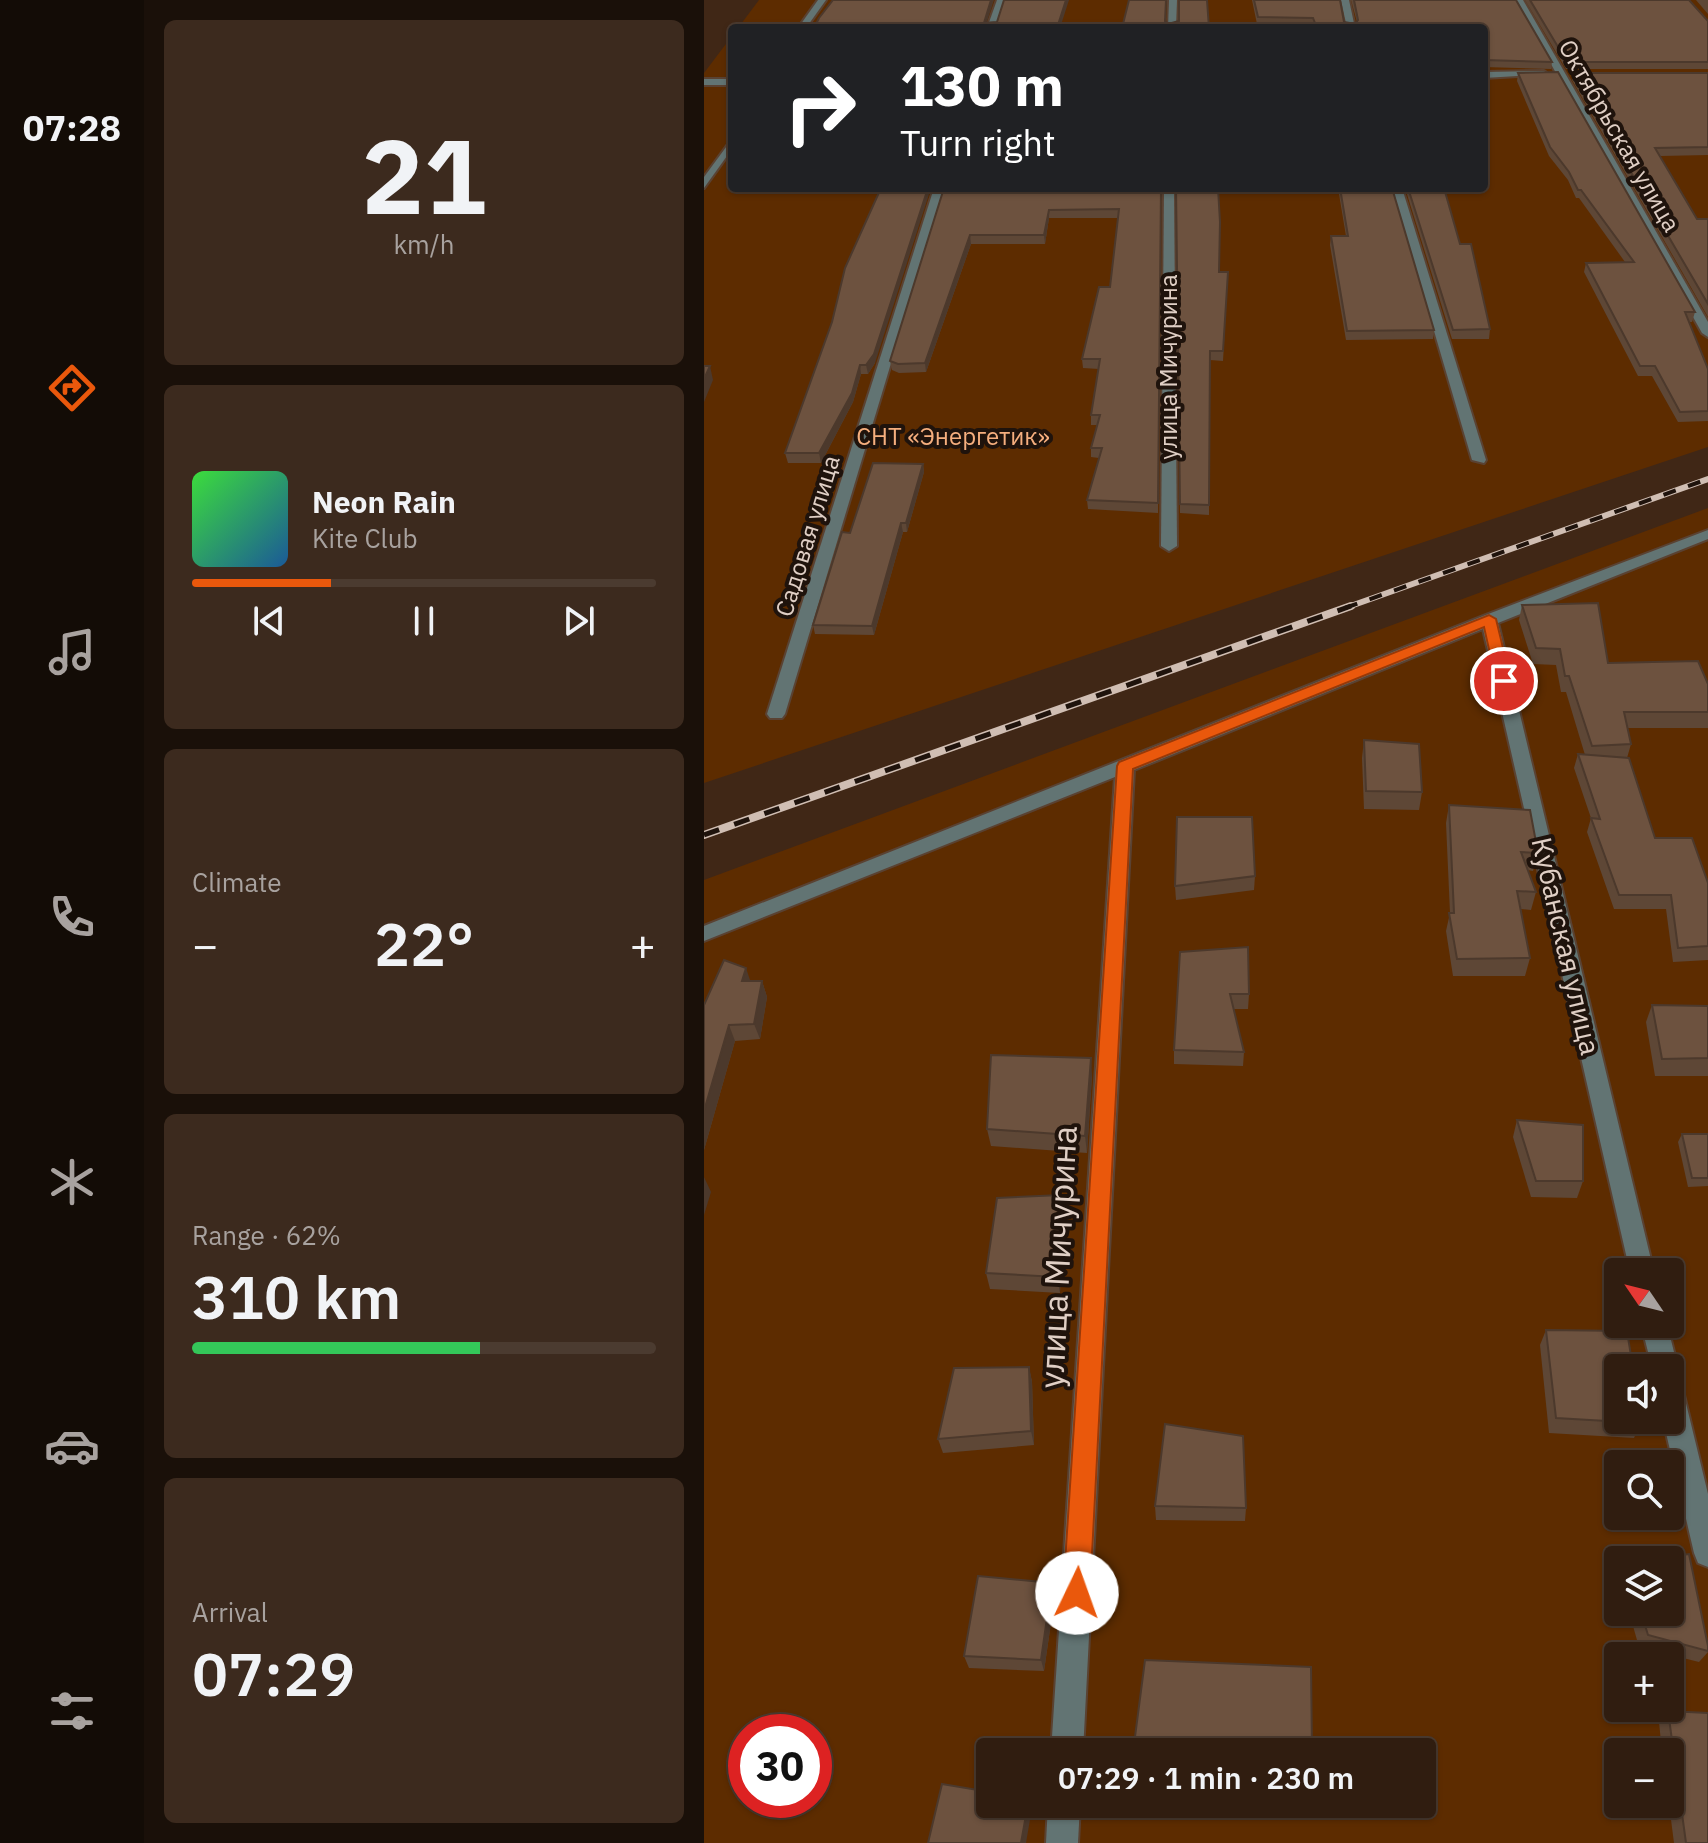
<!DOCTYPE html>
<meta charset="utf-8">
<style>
:root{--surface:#301d10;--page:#3c2a1e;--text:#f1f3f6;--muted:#a8a29f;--line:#4b3b30;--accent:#ea580c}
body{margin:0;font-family:"IBM Plex Sans",sans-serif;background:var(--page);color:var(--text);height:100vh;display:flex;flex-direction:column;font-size:30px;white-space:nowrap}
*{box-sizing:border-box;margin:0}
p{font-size:26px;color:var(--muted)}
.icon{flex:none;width:44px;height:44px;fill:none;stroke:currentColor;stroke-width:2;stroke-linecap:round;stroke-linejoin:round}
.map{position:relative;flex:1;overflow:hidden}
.side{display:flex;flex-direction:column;gap:20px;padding:20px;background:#1a1009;width:560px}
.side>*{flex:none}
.hud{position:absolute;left:24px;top:24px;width:760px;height:168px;border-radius:8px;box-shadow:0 2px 6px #0004,0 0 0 2px var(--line);background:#202124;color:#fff;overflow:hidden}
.needle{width:52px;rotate:305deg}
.buttons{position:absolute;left:900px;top:1258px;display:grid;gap:16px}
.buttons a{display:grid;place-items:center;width:80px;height:80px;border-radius:8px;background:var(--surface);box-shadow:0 2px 6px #0004,0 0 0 2px var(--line);font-size:40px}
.speed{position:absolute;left:24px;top:1714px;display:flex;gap:16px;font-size:40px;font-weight:700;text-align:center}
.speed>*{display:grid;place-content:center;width:104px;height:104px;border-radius:50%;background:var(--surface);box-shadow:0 2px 6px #0004,0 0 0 2px var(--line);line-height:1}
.speed .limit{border:12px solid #d22;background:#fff;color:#111}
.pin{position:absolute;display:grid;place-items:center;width:68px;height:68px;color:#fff;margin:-34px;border:4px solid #fff;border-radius:50%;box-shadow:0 2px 8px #0007}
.me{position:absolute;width:88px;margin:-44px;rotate:3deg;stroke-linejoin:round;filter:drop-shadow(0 0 6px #0008)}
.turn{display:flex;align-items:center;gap:28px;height:168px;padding:0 40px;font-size:36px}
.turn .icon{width:104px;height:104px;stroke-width:2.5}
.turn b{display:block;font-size:56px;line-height:68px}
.big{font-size:60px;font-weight:600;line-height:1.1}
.side .widget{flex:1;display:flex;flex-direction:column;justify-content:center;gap:12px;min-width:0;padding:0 28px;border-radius:12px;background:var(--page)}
.side .dial{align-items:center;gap:0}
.dial b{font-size:104px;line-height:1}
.song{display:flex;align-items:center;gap:24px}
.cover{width:96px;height:96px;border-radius:12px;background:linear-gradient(135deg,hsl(120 70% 55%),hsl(210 70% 35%))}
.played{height:8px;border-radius:4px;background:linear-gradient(90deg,var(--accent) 30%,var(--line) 30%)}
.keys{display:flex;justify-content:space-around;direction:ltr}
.heat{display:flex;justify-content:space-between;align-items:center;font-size:44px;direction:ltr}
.charge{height:12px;border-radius:6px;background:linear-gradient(90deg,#34c759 62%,var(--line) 0)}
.trip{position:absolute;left:272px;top:1738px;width:460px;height:80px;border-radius:8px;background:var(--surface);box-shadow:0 2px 6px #0004,0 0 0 2px var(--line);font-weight:600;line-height:80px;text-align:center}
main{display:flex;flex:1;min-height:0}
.menu{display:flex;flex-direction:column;width:144px;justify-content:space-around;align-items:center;background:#130c06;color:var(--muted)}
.menu .icon{width:56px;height:56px}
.menu .selected{color:var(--accent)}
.menu b{font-size:36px;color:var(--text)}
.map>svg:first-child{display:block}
.green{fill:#5d2c00;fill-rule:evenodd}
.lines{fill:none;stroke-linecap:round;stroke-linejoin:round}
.minor-casing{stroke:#5a4232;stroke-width:4}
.minor{fill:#627473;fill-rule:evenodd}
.rail-far1-casing{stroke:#d0beb3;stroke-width:6}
.rail-casing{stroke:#d0beb3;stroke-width:8}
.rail-far1{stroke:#1f130c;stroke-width:4;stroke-dasharray:13;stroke-linecap:butt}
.rail{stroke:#1f130c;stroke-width:5;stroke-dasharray:16;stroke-linecap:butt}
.wall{fill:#5e4736}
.shaded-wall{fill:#4c392c}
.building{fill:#6d523f;stroke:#4c392c;stroke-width:2}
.route{fill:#ea580c;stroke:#983908;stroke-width:2}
.labels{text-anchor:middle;stroke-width:8;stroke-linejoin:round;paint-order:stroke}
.far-street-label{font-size:24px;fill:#e0cfc5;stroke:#1f130c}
.far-park-label{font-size:24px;fill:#f6af7e;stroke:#1f130c}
.street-label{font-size:28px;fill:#e0cfc5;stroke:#1f130c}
.near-street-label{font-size:34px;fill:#e0cfc5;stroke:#1f130c}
</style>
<main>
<nav class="menu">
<b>07:28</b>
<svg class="icon selected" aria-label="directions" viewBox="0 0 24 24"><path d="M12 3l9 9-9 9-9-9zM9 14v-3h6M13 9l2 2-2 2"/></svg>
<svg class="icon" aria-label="music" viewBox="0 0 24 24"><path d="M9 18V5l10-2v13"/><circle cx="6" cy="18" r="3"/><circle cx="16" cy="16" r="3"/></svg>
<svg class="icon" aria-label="phone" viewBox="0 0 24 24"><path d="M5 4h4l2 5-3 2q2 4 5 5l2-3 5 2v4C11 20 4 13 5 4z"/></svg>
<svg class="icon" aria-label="climate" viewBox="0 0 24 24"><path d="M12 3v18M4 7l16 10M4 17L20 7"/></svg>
<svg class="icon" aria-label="car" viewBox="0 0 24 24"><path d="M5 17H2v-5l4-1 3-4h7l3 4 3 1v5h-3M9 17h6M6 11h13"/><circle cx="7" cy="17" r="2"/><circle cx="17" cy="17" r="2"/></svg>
<svg class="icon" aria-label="filters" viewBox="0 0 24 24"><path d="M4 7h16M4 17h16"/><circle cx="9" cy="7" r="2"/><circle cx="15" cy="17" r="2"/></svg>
</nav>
<section class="side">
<div class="widget dial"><b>21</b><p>km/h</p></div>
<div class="widget">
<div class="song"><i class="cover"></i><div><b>Neon Rain</b><p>Kite Club</p></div></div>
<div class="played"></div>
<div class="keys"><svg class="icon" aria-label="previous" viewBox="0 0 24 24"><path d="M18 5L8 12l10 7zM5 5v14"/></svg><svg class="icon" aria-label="pause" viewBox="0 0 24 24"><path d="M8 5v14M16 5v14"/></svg><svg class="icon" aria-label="next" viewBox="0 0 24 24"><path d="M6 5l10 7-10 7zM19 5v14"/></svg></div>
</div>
<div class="widget"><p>Climate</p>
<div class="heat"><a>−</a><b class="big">22°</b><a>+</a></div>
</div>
<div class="widget"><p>Range · 62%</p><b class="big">310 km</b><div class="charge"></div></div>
<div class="widget"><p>Arrival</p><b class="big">07:29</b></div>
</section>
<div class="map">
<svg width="1004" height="1843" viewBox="0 0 1004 1843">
<rect width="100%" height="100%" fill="#402716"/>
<!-- green -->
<g class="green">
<path d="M 55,0 L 1004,0 L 1004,447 L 0,783 L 0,73 L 28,36 L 28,188 L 780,188 L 780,28 L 34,28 Z"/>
<path d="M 1004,508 L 1004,1843 L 0,1843 L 0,880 ZM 914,1272 L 966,1272 L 966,1324 L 914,1324 ZM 914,1368 L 966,1368 L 966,1420 L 914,1420 ZM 914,1464 L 966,1464 L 966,1516 L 914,1516 ZM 914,1560 L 966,1560 L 966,1612 L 914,1612 ZM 914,1656 L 966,1656 L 966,1708 L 914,1708 ZM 42,1732 L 110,1732 L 110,1800 L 42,1800 ZM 286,1752 L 718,1752 L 718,1804 L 286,1804 ZM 914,1752 L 966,1752 L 966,1804 L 914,1804 Z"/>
</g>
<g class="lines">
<!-- minor casing -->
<g class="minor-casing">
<g id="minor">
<path d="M 114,0 L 122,0 L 102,28 L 94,28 Z"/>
<path d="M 293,0 L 301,0 L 291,28 L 283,28 Z"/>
<path d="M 465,0 L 473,0 L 472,28 L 464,28 Z"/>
<path d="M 637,0 L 645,0 L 651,28 L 643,28 Z"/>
<path d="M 811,0 L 819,0 L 1004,322 L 1004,337 L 998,333 Z"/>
<path d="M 780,72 L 840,71 L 844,74 L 780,78 Z"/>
<rect x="0" y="79" width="28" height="6"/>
<path d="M 28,139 L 28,149 L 0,188 L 0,177 Z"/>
<path d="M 230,188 L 240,188 L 81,714 L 78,718 L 66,718 L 63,714 Z"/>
<path d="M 460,188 L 470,188 L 473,546 L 465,551 L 457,546 Z"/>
<path d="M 688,188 L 698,188 L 782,460 L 780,463 L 768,460 Z"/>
<path d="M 1004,530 L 1004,539 L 794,623 L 950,1272 L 926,1272 L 779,629 L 430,770 L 379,1752 L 347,1752 L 411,777 L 0,941 L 0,926 L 779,616 Z"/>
<path d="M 937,1324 L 963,1324 L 974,1368 L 970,1377 L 966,1378 L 966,1368 L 948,1368 Z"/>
<path d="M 966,1378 L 975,1382 L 979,1391 L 1004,1494 L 1004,1567 L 994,1563 L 990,1553 L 959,1420 L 966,1420 Z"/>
<path d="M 344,1804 L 376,1804 L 374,1843 L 342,1843 Z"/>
</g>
</g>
<!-- minor -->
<use href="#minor" class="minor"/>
<!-- rail-far1 casing -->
<g class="rail-far1-casing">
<path id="rail-far1" d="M 641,608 L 1004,479"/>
</g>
<!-- rail casing -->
<g class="rail-casing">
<path id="rail" d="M 0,835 L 647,606"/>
</g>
<!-- rail-far1 -->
<use href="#rail-far1" class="rail-far1"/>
<!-- rail -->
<use href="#rail" class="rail"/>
</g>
<!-- wall -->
<g class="wall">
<path d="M 548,0 L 636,0 L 640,22 L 651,24 L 653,22 L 647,0 L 812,0 L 848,62 L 847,69 L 780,67 L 780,28 L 610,28 L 609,24 L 553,24 Z"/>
<path d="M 821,0 L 985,0 L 1004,21 L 1004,69 L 862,69 Z"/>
<path d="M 992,0 L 1004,0 L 1004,14 Z"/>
<path d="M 814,73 L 991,312 L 988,322 L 985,322 L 1004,369 L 1004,421 L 974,422 L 948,376 L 934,376 L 880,272 L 882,263 L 921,262 L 875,198 L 872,198 L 864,180 L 845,156 L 813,81 Z"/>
<path d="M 869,73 L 1004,73 L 1004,155 L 956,156 L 993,219 L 1004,219 L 1004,317 L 868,80 Z"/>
<path d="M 177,188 L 171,363 L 164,374 L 157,374 L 149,402 L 117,463 L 84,463 L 81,453 Z"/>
<path d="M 240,188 L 457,188 L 454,513 L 384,509 L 383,500 L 395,458 L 387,457 L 387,448 L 393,425 L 387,425 L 387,415 L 395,369 L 379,368 L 378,359 L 406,287 L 414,218 L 345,218 L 341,244 L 267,244 L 222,372 L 195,373 L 188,370 L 186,361 Z"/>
<path d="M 472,188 L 515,272 L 524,272 L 519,361 L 506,360 L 505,515 L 476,513 Z"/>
<path d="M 634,188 L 688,188 L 730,330 L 729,339 L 642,340 L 626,245 L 627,236 L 642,236 Z"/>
<path d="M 701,188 L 740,188 L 756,244 L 786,329 L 785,339 L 748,339 Z"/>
<path d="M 219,464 L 220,472 L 203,532 L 199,532 L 170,635 L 111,634 L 109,625 L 146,533 Z"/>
<path d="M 818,605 L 904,663 L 1004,684 L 1004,728 L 924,728 L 927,744 L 923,758 L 951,838 L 1004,883 L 1004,960 L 969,962 L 962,909 L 910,909 L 883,832 L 887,818 L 870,768 L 874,754 L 881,755 L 862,692 L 857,692 L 852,665 L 829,664 L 815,620 Z"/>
<path d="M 660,740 L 718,792 L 715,810 L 660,809 L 658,758 Z"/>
<path d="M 745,805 L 834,853 L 829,871 L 824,870 L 832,892 L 827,910 L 817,909 L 826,958 L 821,976 L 749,976 L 742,931 L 746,913 L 742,823 Z"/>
<path d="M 551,876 L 550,890 L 472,900 L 471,886 Z"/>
<path d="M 476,952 L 545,994 L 544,1009 L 529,1009 L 540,1052 L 539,1066 L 470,1064 L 470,1050 Z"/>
<path d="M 47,981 L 58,981 L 63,997 L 56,1039 L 31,1041 L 0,1150 L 0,1005 Z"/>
<path d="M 948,1005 L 1004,1006 L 1004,1076 L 951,1076 L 942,1022 Z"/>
<path d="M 388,1075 L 383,1153 L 287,1146 L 283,1129 Z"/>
<path d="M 813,1120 L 879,1181 L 873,1198 L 827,1197 L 809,1137 Z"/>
<path d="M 978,1134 L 1004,1134 L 1004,1186 L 984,1187 L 974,1142 Z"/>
<path d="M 357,1195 L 359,1212 L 356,1293 L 286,1289 L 282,1273 Z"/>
<path d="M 842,1330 L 937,1423 L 930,1438 L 845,1433 L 836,1345 Z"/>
<path d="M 325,1367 L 328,1382 L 330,1445 L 239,1453 L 234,1439 Z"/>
<path d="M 451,1506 L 542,1508 L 541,1521 L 452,1520 Z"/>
<path d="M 348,1583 L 351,1595 L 340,1671 L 265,1668 L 260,1656 Z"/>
<path d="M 925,1612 L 966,1612 L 1004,1646 L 1004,1652 L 995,1662 L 935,1647 Z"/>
<path d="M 964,1711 L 1004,1843 L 970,1843 L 965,1804 L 966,1752 L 958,1752 L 955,1722 Z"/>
</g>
<!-- shaded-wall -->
<g class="shaded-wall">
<path d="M 287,0 L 290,0 L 281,28 L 280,23 Z"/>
<path d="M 362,0 L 365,0 L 356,28 L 353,28 Z"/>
<path d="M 224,188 L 227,188 L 171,363 L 164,374 L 162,365 Z"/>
<path d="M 345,210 L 345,218 L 341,244 L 340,235 Z"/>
<path d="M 266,235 L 267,244 L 222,372 L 221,363 Z"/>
<path d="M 156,365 L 157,374 L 149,402 L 117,463 L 115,453 Z"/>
<path d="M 6,366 L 9,380 L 0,402 L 0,379 Z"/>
<path d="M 219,464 L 220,472 L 203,532 L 202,523 Z"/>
<path d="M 197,523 L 199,532 L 170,635 L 168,626 Z"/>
<path d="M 42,968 L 47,983 L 38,981 Z"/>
<path d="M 58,981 L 63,997 L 56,1039 L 50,1024 Z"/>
<path d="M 25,1025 L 31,1041 L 0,1150 L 0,1111 Z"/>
<path d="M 387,1058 L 388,1075 L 383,1153 L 381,1136 Z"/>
<path d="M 0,1177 L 7,1192 L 0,1215 Z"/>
<path d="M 357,1195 L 359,1212 L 356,1293 L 353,1277 Z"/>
<path d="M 325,1367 L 328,1382 L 330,1445 L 327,1431 Z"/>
<path d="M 348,1583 L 351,1595 L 340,1671 L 337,1660 Z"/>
<path d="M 324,1804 L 326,1804 L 328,1808 L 322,1843 L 317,1843 Z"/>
</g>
<!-- building -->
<g class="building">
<path d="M 129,0 L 287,0 L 280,23 L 293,22 L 300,0 L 362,0 L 353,28 L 110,28 L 115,18 Z"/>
<path d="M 425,0 L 462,0 L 461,21 L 464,24 L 475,21 L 475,0 L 503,0 L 505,28 L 418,28 Z"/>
<path d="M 550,0 L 636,0 L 640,22 L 651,24 L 654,20 L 650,0 L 812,0 L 848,62 L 780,60 L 780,28 L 613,28 L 609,18 L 554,17 Z"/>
<path d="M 826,0 L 985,0 L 1004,21 L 1004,62 L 863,62 Z"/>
<path d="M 854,72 L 991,312 L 981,312 L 1004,369 L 1004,411 L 976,412 L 951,366 L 936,366 L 882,263 L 930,262 L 877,190 L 874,190 L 865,172 L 846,147 L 814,73 Z"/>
<path d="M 869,73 L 1004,73 L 1004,147 L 951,148 L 993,219 L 1004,219 L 1004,304 Z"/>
<path d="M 177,188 L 224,188 L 170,354 L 162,365 L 156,365 L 148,393 L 115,453 L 81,453 L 128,322 L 141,268 Z"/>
<path d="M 240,188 L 457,188 L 454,503 L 383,500 L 398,448 L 387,448 L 396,415 L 387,415 L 396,359 L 378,359 L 395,287 L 406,287 L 415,209 L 345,210 L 340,235 L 266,235 L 221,363 L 194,364 L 186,361 Z"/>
<path d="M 472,188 L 514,188 L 516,222 L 515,272 L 524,272 L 519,351 L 506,351 L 505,505 L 476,504 Z"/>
<path d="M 636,188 L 688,188 L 730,330 L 643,331 L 627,236 L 644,236 Z"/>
<path d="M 704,188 L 740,188 L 756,244 L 767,244 L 786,329 L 749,330 Z"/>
<path d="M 0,366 L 6,366 L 0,379 Z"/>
<path d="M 169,463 L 219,464 L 202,523 L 197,523 L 168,626 L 109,625 L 138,532 L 146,533 Z"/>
<path d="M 894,603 L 904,663 L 994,661 L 1004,684 L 1004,712 L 920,712 L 927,744 L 888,746 L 865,676 L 861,676 L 856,649 L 832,648 L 818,605 Z"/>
<path d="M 660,740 L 715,744 L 718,792 L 662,791 Z"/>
<path d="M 874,754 L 925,758 L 951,838 L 988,838 L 1004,883 L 1004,946 L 974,948 L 967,895 L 915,895 L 887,818 L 896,819 Z"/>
<path d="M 745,805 L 826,810 L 834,853 L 817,852 L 832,892 L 813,891 L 826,958 L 753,959 L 745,913 L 750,913 Z"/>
<path d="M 473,817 L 548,817 L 551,876 L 471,886 Z"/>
<path d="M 544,947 L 545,994 L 526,994 L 540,1052 L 470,1050 L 476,952 Z"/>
<path d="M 20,960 L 42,968 L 38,981 L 58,981 L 50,1024 L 25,1025 L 0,1111 L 0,1005 Z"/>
<path d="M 948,1005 L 1004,1006 L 1004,1058 L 958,1059 Z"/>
<path d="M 287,1055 L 387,1058 L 381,1136 L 283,1129 Z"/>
<path d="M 813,1120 L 879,1125 L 879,1181 L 832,1181 Z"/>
<path d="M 978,1134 L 1004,1134 L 1004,1178 L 988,1178 Z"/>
<path d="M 357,1195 L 353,1277 L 282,1273 L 293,1198 Z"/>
<path d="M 842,1330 L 923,1331 L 929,1368 L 914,1368 L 914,1420 L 937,1420 L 937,1423 L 852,1418 Z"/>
<path d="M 325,1367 L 327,1431 L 234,1439 L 250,1368 Z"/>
<path d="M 461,1424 L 539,1436 L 542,1508 L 451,1506 Z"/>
<path d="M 985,1554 L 1004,1646 L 1004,1651 L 944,1635 L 937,1612 L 966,1612 L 966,1560 L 943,1560 Z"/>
<path d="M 274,1576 L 348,1583 L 337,1660 L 260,1656 Z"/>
<path d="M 441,1660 L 607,1667 L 608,1752 L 429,1752 Z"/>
<path d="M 964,1711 L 1004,1713 L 1004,1843 L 982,1843 Z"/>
<path d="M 238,1784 L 286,1792 L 286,1804 L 324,1804 L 317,1843 L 224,1843 Z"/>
</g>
<!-- route -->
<path class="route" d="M 785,615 L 792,619 L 807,681 L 805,685 L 800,686 L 792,681 L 780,627 L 429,769 L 386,1593 L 382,1602 L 373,1606 L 363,1602 L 359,1593 L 413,766 L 415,762 Z"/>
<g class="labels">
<!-- far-street labels -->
<g class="far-street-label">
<text transform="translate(915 136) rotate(60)" y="8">Октябрьская улица</text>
<text transform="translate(465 367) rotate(-90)" y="8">улица Мичурина</text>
<text transform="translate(104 536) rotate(-73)" y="8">Садовая улица</text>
</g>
<!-- far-park labels -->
<g class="far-park-label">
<text x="249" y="445">СНТ «Энергетик»</text>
</g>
<!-- street labels -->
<g class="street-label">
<text transform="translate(862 946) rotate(77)" y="10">Кубанская улица</text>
</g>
<!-- near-street labels -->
<g class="near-street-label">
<text transform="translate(354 1257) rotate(-87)" y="12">улица Мичурина</text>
</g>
</g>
</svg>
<div class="buttons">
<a><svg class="needle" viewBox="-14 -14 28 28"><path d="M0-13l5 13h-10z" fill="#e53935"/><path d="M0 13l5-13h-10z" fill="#a8a29f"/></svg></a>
<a><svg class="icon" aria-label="sound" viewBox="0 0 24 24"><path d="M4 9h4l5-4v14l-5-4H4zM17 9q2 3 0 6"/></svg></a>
<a><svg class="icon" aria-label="search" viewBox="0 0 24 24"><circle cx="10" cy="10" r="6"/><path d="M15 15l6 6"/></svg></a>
<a><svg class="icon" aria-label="layers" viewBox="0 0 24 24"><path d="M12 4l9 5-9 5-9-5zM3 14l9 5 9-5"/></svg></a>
<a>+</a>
<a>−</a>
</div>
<div class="speed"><div class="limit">30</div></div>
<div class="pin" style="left:800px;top:681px;background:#d93025"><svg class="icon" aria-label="arrive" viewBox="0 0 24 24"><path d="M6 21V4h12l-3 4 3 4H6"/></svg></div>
<svg class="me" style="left:373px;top:1593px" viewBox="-20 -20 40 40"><circle r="19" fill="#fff"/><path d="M0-13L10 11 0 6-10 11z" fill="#ea580c"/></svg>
<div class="trip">07:29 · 1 min · 230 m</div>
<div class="hud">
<div class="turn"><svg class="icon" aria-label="right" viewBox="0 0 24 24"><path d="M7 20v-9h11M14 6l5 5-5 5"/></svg><div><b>130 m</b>Turn right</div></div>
</div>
</div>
</main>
